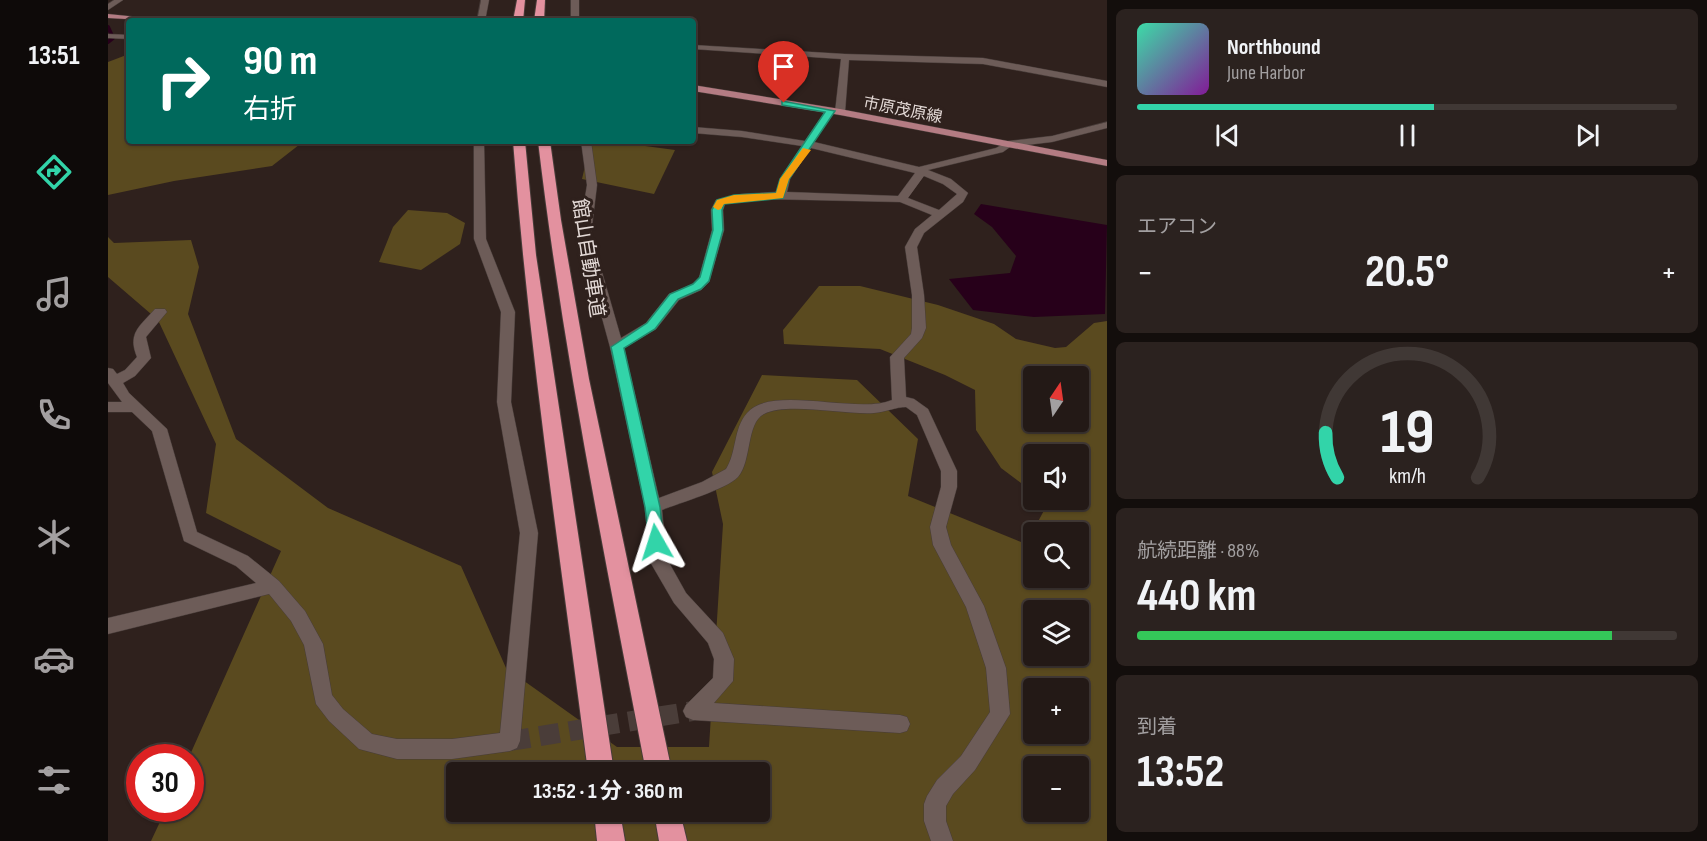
<!DOCTYPE html>
<html lang="ja">
<meta charset="utf-8">
<style>
:root{--surface:#231916;--page:#2b221f;--text:#f1f3f6;--muted:#a3a0a1;--line:#403835;--accent:#32d4a9}
body{margin:0;font-family:"Sofia Sans Condensed","Noto Sans JP",sans-serif;background:var(--page);color:var(--text);height:100vh;display:flex;flex-direction:column;font-size:22px;white-space:nowrap}
*{box-sizing:border-box;margin:0}
p{font-size:20px;color:var(--muted)}
.icon{flex:none;width:33px;height:33px;fill:none;stroke:currentColor;stroke-width:2;stroke-linecap:round;stroke-linejoin:round}
.map{position:relative;flex:1;overflow:hidden}
.panel{display:flex;flex-direction:column;gap:9px;padding:9px;background:#130e0c;width:600px}
.panel>*{flex:none}
.banner{position:absolute;left:18px;top:18px;width:570px;height:126px;border-radius:6px;box-shadow:0 2px 4px #0004,0 0 0 2px var(--line);background:#00695c;color:#fff;overflow:hidden}
.needle{width:39px;rotate:13deg}
.buttons{position:absolute;left:915px;top:366px;display:grid;gap:12px}
.buttons a{display:grid;place-items:center;width:66px;height:66px;border-radius:6px;background:var(--surface);box-shadow:0 2px 4px #0004,0 0 0 2px var(--line);font-size:30px}
.speed{position:absolute;left:18px;top:744px;display:flex;gap:12px;font-size:30px;font-weight:700;text-align:center}
.speed>*{display:grid;place-content:center;width:78px;height:78px;border-radius:50%;background:var(--surface);box-shadow:0 2px 4px #0004,0 0 0 2px var(--line);line-height:1}
.speed .limit{border:9px solid #d22;background:#fff;color:#111}
.pin{position:absolute;display:grid;place-items:center;width:51px;height:51px;color:#fff;margin:-62px -26px;border-radius:50% 50% 50% 0;rotate:-45deg;box-shadow:0 0 6px #0007}
.pin .icon{rotate:45deg}
.me{position:absolute;width:66px;margin:-33px;rotate:354deg;stroke-linejoin:round;filter:drop-shadow(0 0 4px #0008)}
.turn{display:flex;align-items:center;gap:21px;height:126px;padding:0 18px;font-size:27px}
.turn .icon{width:78px;height:78px;stroke-width:2.5}
.turn b{display:block;font-size:42px;line-height:51px}
.big{font-size:45px;font-weight:700;line-height:1.1}
.panel .widget{flex:1;display:flex;flex-direction:column;justify-content:center;gap:9px;min-width:0;padding:0 21px;border-radius:9px;background:var(--page)}
.panel .dial{align-items:center;gap:0}
.dial svg{height:156px;overflow:visible;fill:none;stroke:var(--line);stroke-width:7;stroke-linecap:round;text-anchor:middle}
.dial text{fill:var(--text);stroke:none}
.song{display:flex;align-items:center;gap:18px}
.cover{width:72px;height:72px;border-radius:9px;background:linear-gradient(135deg,hsl(160 70% 55%),hsl(290 70% 35%))}
.played{height:6px;border-radius:3px;background:linear-gradient(90deg,var(--accent) 55%,var(--line) 55%)}
.keys{display:flex;justify-content:space-around;direction:ltr}
.heat{display:flex;justify-content:space-between;align-items:center;font-size:33px;direction:ltr}
.charge{height:9px;border-radius:4px;background:linear-gradient(90deg,#34c759 88%,var(--line) 0)}
.trip{position:absolute;left:338px;top:762px;width:324px;height:60px;border-radius:6px;background:var(--surface);box-shadow:0 2px 4px #0004,0 0 0 2px var(--line);font-weight:700;line-height:60px;text-align:center}
main{display:flex;flex:1;min-height:0}
.menu{display:flex;flex-direction:column;width:108px;justify-content:space-around;align-items:center;background:#0e0a09;color:var(--muted)}
.menu .icon{width:42px;height:42px}
.menu .on{color:var(--accent)}
.menu b{font-size:27px;color:var(--text)}
.map>svg:first-child{display:block}
.green{fill:#5a4a1f;fill-rule:evenodd}
.water{fill:#27001a}
.lines{fill:none;stroke-linecap:round;stroke-linejoin:round}
.stream{stroke:#27001a;stroke-width:4}
.minor-tunnel{stroke:#4a3d39;stroke-width:20;stroke-dasharray:20 10;stroke-linecap:butt}
.minor-casing{stroke:#473c39;stroke-width:1}
.tertiary-casing{stroke:#473c39;stroke-width:1}
.primary-casing{stroke:#473c39;stroke-width:1}
.motorway-casing{stroke:#473c39;stroke-width:2}
.minor{fill:#6d5c58;fill-rule:evenodd}
.tertiary{fill:#6d5c58;fill-rule:evenodd}
.primary{fill:#b47c83;fill-rule:evenodd}
.motorway{fill:#e3919f;fill-rule:evenodd}
.route{fill:#32d4a9;stroke:#208a6e;stroke-width:1.5}
.slow{fill:#f59e0b}
.labels{text-anchor:middle;stroke-width:6;stroke-linejoin:round;paint-order:stroke}
.far-street-label{font-size:16px;fill:#e3d9d6;stroke:#2f211d}
.street-label{font-size:20px;fill:#e3d9d6;stroke:#2f211d}
</style>
<main>
<nav class="menu">
<b>13:51</b>
<svg class="icon on" aria-label="directions" viewBox="0 0 24 24"><path d="M12 3l9 9-9 9-9-9zM9 14v-3h6M13 9l2 2-2 2"/></svg>
<svg class="icon" aria-label="music" viewBox="0 0 24 24"><path d="M9 18V5l10-2v13"/><circle cx="6" cy="18" r="3"/><circle cx="16" cy="16" r="3"/></svg>
<svg class="icon" aria-label="phone" viewBox="0 0 24 24"><path d="M5 4h4l2 5-3 2q2 4 5 5l2-3 5 2v4C11 20 4 13 5 4z"/></svg>
<svg class="icon" aria-label="climate" viewBox="0 0 24 24"><path d="M12 3v18M4 7l16 10M4 17L20 7"/></svg>
<svg class="icon" aria-label="car" viewBox="0 0 24 24"><path d="M5 17H2v-5l4-1 3-4h7l3 4 3 1v5h-3M9 17h6M6 11h13"/><circle cx="7" cy="17" r="2"/><circle cx="17" cy="17" r="2"/></svg>
<svg class="icon" aria-label="filters" viewBox="0 0 24 24"><path d="M4 7h16M4 17h16"/><circle cx="9" cy="7" r="2"/><circle cx="15" cy="17" r="2"/></svg>
</nav>
<div class="map">
<svg width="999" height="841" viewBox="0 0 999 841">
<rect width="100%" height="100%" fill="#2f211d"/>
<!-- green -->
<g class="green">
<path d="M 21,54 L 21,141 L 196,141 L 164,166 L 66,181 L 0,195 L 0,62 Z"/>
<path d="M 500,141 L 567,150 L 546,194 L 474,179 L 482,144 Z"/>
<path d="M 300,210 L 339,213 L 357,223 L 352,244 L 313,270 L 271,262 L 285,227 Z"/>
<path d="M 0,237 L 6,243 L 83,240 L 91,267 L 80,314 L 128,439 L 220,508 L 353,566 L 398,668 L 509,747 L 601,747 L 615,524 L 604,472 L 654,375 L 749,380 L 810,439 L 800,496 L 918,544 L 940,503 L 936,500 L 970,500 L 970,454 L 926,454 L 925,492 L 893,468 L 868,430 L 867,390 L 837,375 L 772,349 L 676,344 L 675,330 L 711,286 L 752,286 L 830,305 L 886,324 L 908,339 L 947,348 L 958,347 L 986,323 L 999,321 L 999,841 L 43,841 L 58,809 L 82,808 L 82,758 L 81,757 L 173,551 L 98,513 L 108,444 L 50,320 L 0,277 ZM 926,376 L 970,376 L 970,422 L 926,422 ZM 926,532 L 970,532 L 970,578 L 926,578 ZM 926,610 L 970,610 L 970,656 L 926,656 ZM 926,688 L 970,688 L 970,734 L 926,734 ZM 926,766 L 970,766 L 970,812 L 926,812 ZM 348,772 L 651,772 L 651,812 L 348,812 Z"/>
</g>
<!-- water -->
<path class="water" d="M 873,204 L 999,225 L 997,314 L 926,317 L 865,310 L 841,279 L 902,273 L 908,256 L 884,227 L 866,214 Z"/>
<g class="lines">
<!-- stream -->
<path class="stream" d="M 0,27 L 5,38 L 0,42"/>
<!-- minor-tunnel -->
<path class="minor-tunnel" d="M 402,741 L 585,711"/>
<!-- minor casing -->
<g class="minor-casing">
<g id="minor">
<path d="M 6,0 L 15,0 L 0,10 L 0,4 Z"/>
<rect x="463" y="0" width="8" height="21"/>
<path d="M 0,34 L 21,35 L 21,39 L 0,38 Z"/>
<path d="M 585,45 L 737,54 L 875,58 L 999,81 L 999,87 L 875,64 L 741,60 L 737,112 L 732,115 L 727,112 L 733,59 L 585,49 Z"/>
<path d="M 722,108 L 727,111 L 706,142 L 811,167 L 888,148 L 901,141 L 906,144 L 895,152 L 820,170 L 843,179 L 860,193 L 855,202 L 816,233 L 809,247 L 816,295 L 818,328 L 814,338 L 796,358 L 798,397 L 806,399 L 820,409 L 849,471 L 849,487 L 838,527 L 843,545 L 876,606 L 898,668 L 902,714 L 867,770 L 845,794 L 838,806 L 838,821 L 845,841 L 823,841 L 816,821 L 816,804 L 819,796 L 829,780 L 853,756 L 882,712 L 878,668 L 858,607 L 825,545 L 822,527 L 833,487 L 833,471 L 809,415 L 798,407 C 788,407 777,412 766,413 C 738,415 679,402 656,414 C 638,423 644,461 630,477 C 619,489 571,503 554,510 L 559,559 L 578,593 L 615,633 L 626,659 L 625,681 L 606,703 L 792,715 L 799,717 L 802,724 L 799,731 L 792,733 L 585,720 L 578,717 L 575,711 L 578,705 L 605,678 L 606,659 L 600,643 L 566,603 L 541,560 L 537,507 L 502,347 L 471,234 L 479,185 L 473,141 L 483,141 L 489,185 L 483,234 L 513,338 L 538,323 L 561,294 L 585,284 L 591,278 L 604,230 L 603,210 L 608,200 L 634,194 L 668,192 L 672,179 L 694,146 L 634,137 L 585,133 L 585,127 L 634,131 L 697,141 L 719,109 ZM 703,148 L 807,173 L 790,196 L 679,192 L 682,179 ZM 816,176 L 835,184 L 849,194 L 831,210 L 800,198 ZM 657,199 L 792,202 L 824,215 L 807,229 L 797,247 L 804,295 L 804,328 L 803,334 L 782,357 L 784,400 C 750,415 663,384 639,413 C 625,429 629,452 618,469 L 594,482 L 551,498 L 516,348 L 548,329 L 571,300 L 593,290 L 601,282 L 616,230 L 615,210 L 617,204 Z"/>
<path d="M 366,141 L 376,141 L 378,239 L 407,312 L 403,402 L 430,533 L 412,741 L 409,748 L 402,751 L 344,759 L 289,759 L 251,749 L 221,721 L 208,704 L 196,645 L 183,621 L 161,594 L 0,634 L 0,618 L 148,583 L 128,566 L 76,541 L 44,431 L 24,412 L 0,412 L 0,402 L 14,402 L 0,383 L 0,368 L 5,369 L 9,374 L 17,370 L 29,357 C 19,333 32,326 47,309 L 57,309 L 59,312 L 38,337 L 43,358 L 27,376 L 15,383 L 21,393 L 59,429 L 89,532 L 140,556 L 171,581 L 197,611 L 215,644 L 224,695 L 235,709 L 264,734 L 289,739 L 344,739 L 392,733 L 412,533 L 389,402 L 393,312 L 366,239 Z"/>
</g>
</g>
<!-- tertiary casing -->
<g class="tertiary-casing">
<g id="tertiary">
<path d="M 373,0 L 381,0 L 377,21 L 369,21 Z"/>
<path d="M 999,122 L 999,128 L 944,142 L 901,147 L 896,144 L 901,141 L 944,136 Z"/>
</g>
</g>
<!-- primary casing -->
<g class="primary-casing">
<g id="primary">
<path d="M 0,14 L 49,19 L 53,21 L 0,18 Z"/>
<path d="M 585,85 L 732,109 L 999,160 L 999,166 L 732,115 L 585,91 Z"/>
</g>
</g>
<!-- motorway casing -->
<g class="motorway-casing">
<g id="motorway">
<path d="M 409,0 L 417,0 L 415,21 L 405,21 Z"/>
<path d="M 429,0 L 437,0 L 436,21 L 426,21 Z"/>
<path d="M 405,141 L 417,141 L 428,255 L 506,772 L 480,772 C 453,562 421,352 405,141 Z"/>
<path d="M 430,141 L 442,141 L 453,220 L 481,379 L 564,772 L 538,772 C 498,562 455,353 430,141 Z"/>
<path d="M 486,812 L 512,812 L 517,841 L 489,841 Z"/>
<path d="M 546,812 L 572,812 L 579,841 L 551,841 Z"/>
</g>
</g>
<!-- minor -->
<use href="#minor" class="minor"/>
<!-- tertiary -->
<use href="#tertiary" class="tertiary"/>
<!-- primary -->
<use href="#primary" class="primary"/>
<!-- motorway -->
<use href="#motorway" class="motorway"/>
</g>
<!-- route -->
<path class="route" d="M 674,101 L 727,111 L 681,179 L 675,198 L 616,204 L 614,210 L 615,230 L 601,281 L 593,289 L 570,299 L 547,329 L 516,348 L 552,507 L 556,542 L 554,547 L 543,547 L 541,542 L 537,507 L 503,347 L 539,323 L 562,294 L 585,284 L 592,277 L 605,230 L 604,210 L 609,200 L 626,195 L 668,193 L 672,179 L 717,112 L 674,105 Z"/>
<!-- slow -->
<path class="slow" d="M 695,148 L 703,150 L 681,179 L 675,198 L 616,204 L 613,209 L 610,210 L 605,207 L 609,200 L 626,195 L 668,193 L 672,179 Z"/>
<g class="labels">
<!-- far-street labels -->
<g class="far-street-label">
<text transform="translate(795 109) rotate(11)" y="6">市原茂原線</text>
</g>
<!-- street labels -->
<g class="street-label">
<text transform="translate(481 258) rotate(81)" y="7">館山自動車道</text>
</g>
</g>
</svg>
<div class="buttons">
<a><svg class="needle" viewBox="-14 -14 28 28"><path d="M0-13l5 13h-10z" fill="#e53935"/><path d="M0 13l5-13h-10z" fill="#a3a0a1"/></svg></a>
<a><svg class="icon" aria-label="sound" viewBox="0 0 24 24"><path d="M4 9h4l5-4v14l-5-4H4zM17 9q2 3 0 6"/></svg></a>
<a><svg class="icon" aria-label="search" viewBox="0 0 24 24"><circle cx="10" cy="10" r="6"/><path d="M15 15l6 6"/></svg></a>
<a><svg class="icon" aria-label="layers" viewBox="0 0 24 24"><path d="M12 4l9 5-9 5-9-5zM3 14l9 5 9-5"/></svg></a>
<a>+</a>
<a>−</a>
</div>
<div class="speed"><div class="limit">30</div></div>
<div class="pin" style="left:676px;top:103px;background:#d93025"><svg class="icon" aria-label="arrive" viewBox="0 0 24 24"><path d="M6 21V4h12l-3 4 3 4H6"/></svg></div>
<svg class="me" style="left:548px;top:542px" viewBox="-20 -20 40 40"><path d="M0-17L14 15 0 8-14 15z" fill="#32d4a9" stroke="#fff" stroke-width="4"/></svg>
<div class="trip">13:52 · 1 分 · 360 m</div>
<div class="banner">
<div class="turn"><svg class="icon" aria-label="right" viewBox="0 0 24 24"><path d="M7 20v-9h11M14 6l5 5-5 5"/></svg><div><b>90 m</b>右折</div></div>
</div>
</div>
<section class="panel">
<div class="widget">
<div class="song"><i class="cover"></i><div><b>Northbound</b><p>June Harbor</p></div></div>
<div class="played"></div>
<div class="keys"><svg class="icon" aria-label="previous" viewBox="0 0 24 24"><path d="M18 5L8 12l10 7zM5 5v14"/></svg><svg class="icon" aria-label="pause" viewBox="0 0 24 24"><path d="M8 5v14M16 5v14"/></svg><svg class="icon" aria-label="next" viewBox="0 0 24 24"><path d="M6 5l10 7-10 7zM19 5v14"/></svg></div>
</div>
<div class="widget"><p>エアコン</p>
<div class="heat"><a>−</a><b class="big">20.5°</b><a>+</a></div>
</div>
<div class="widget dial"><svg viewBox="0 0 100 80">
<path d="M14 69A42 42 0 1 1 86 69"/>
<path d="M14 69A42 42 0 0 1 8 46" stroke="#32d4a9"/>
<text x="50" y="56" font-size="32" font-weight="700">19</text>
<text x="50" y="72" font-size="11">km/h</text>
</svg></div>
<div class="widget"><p>航続距離 · 88%</p><b class="big">440 km</b><div class="charge"></div></div>
<div class="widget"><p>到着</p><b class="big">13:52</b></div>
</section>
</main>
